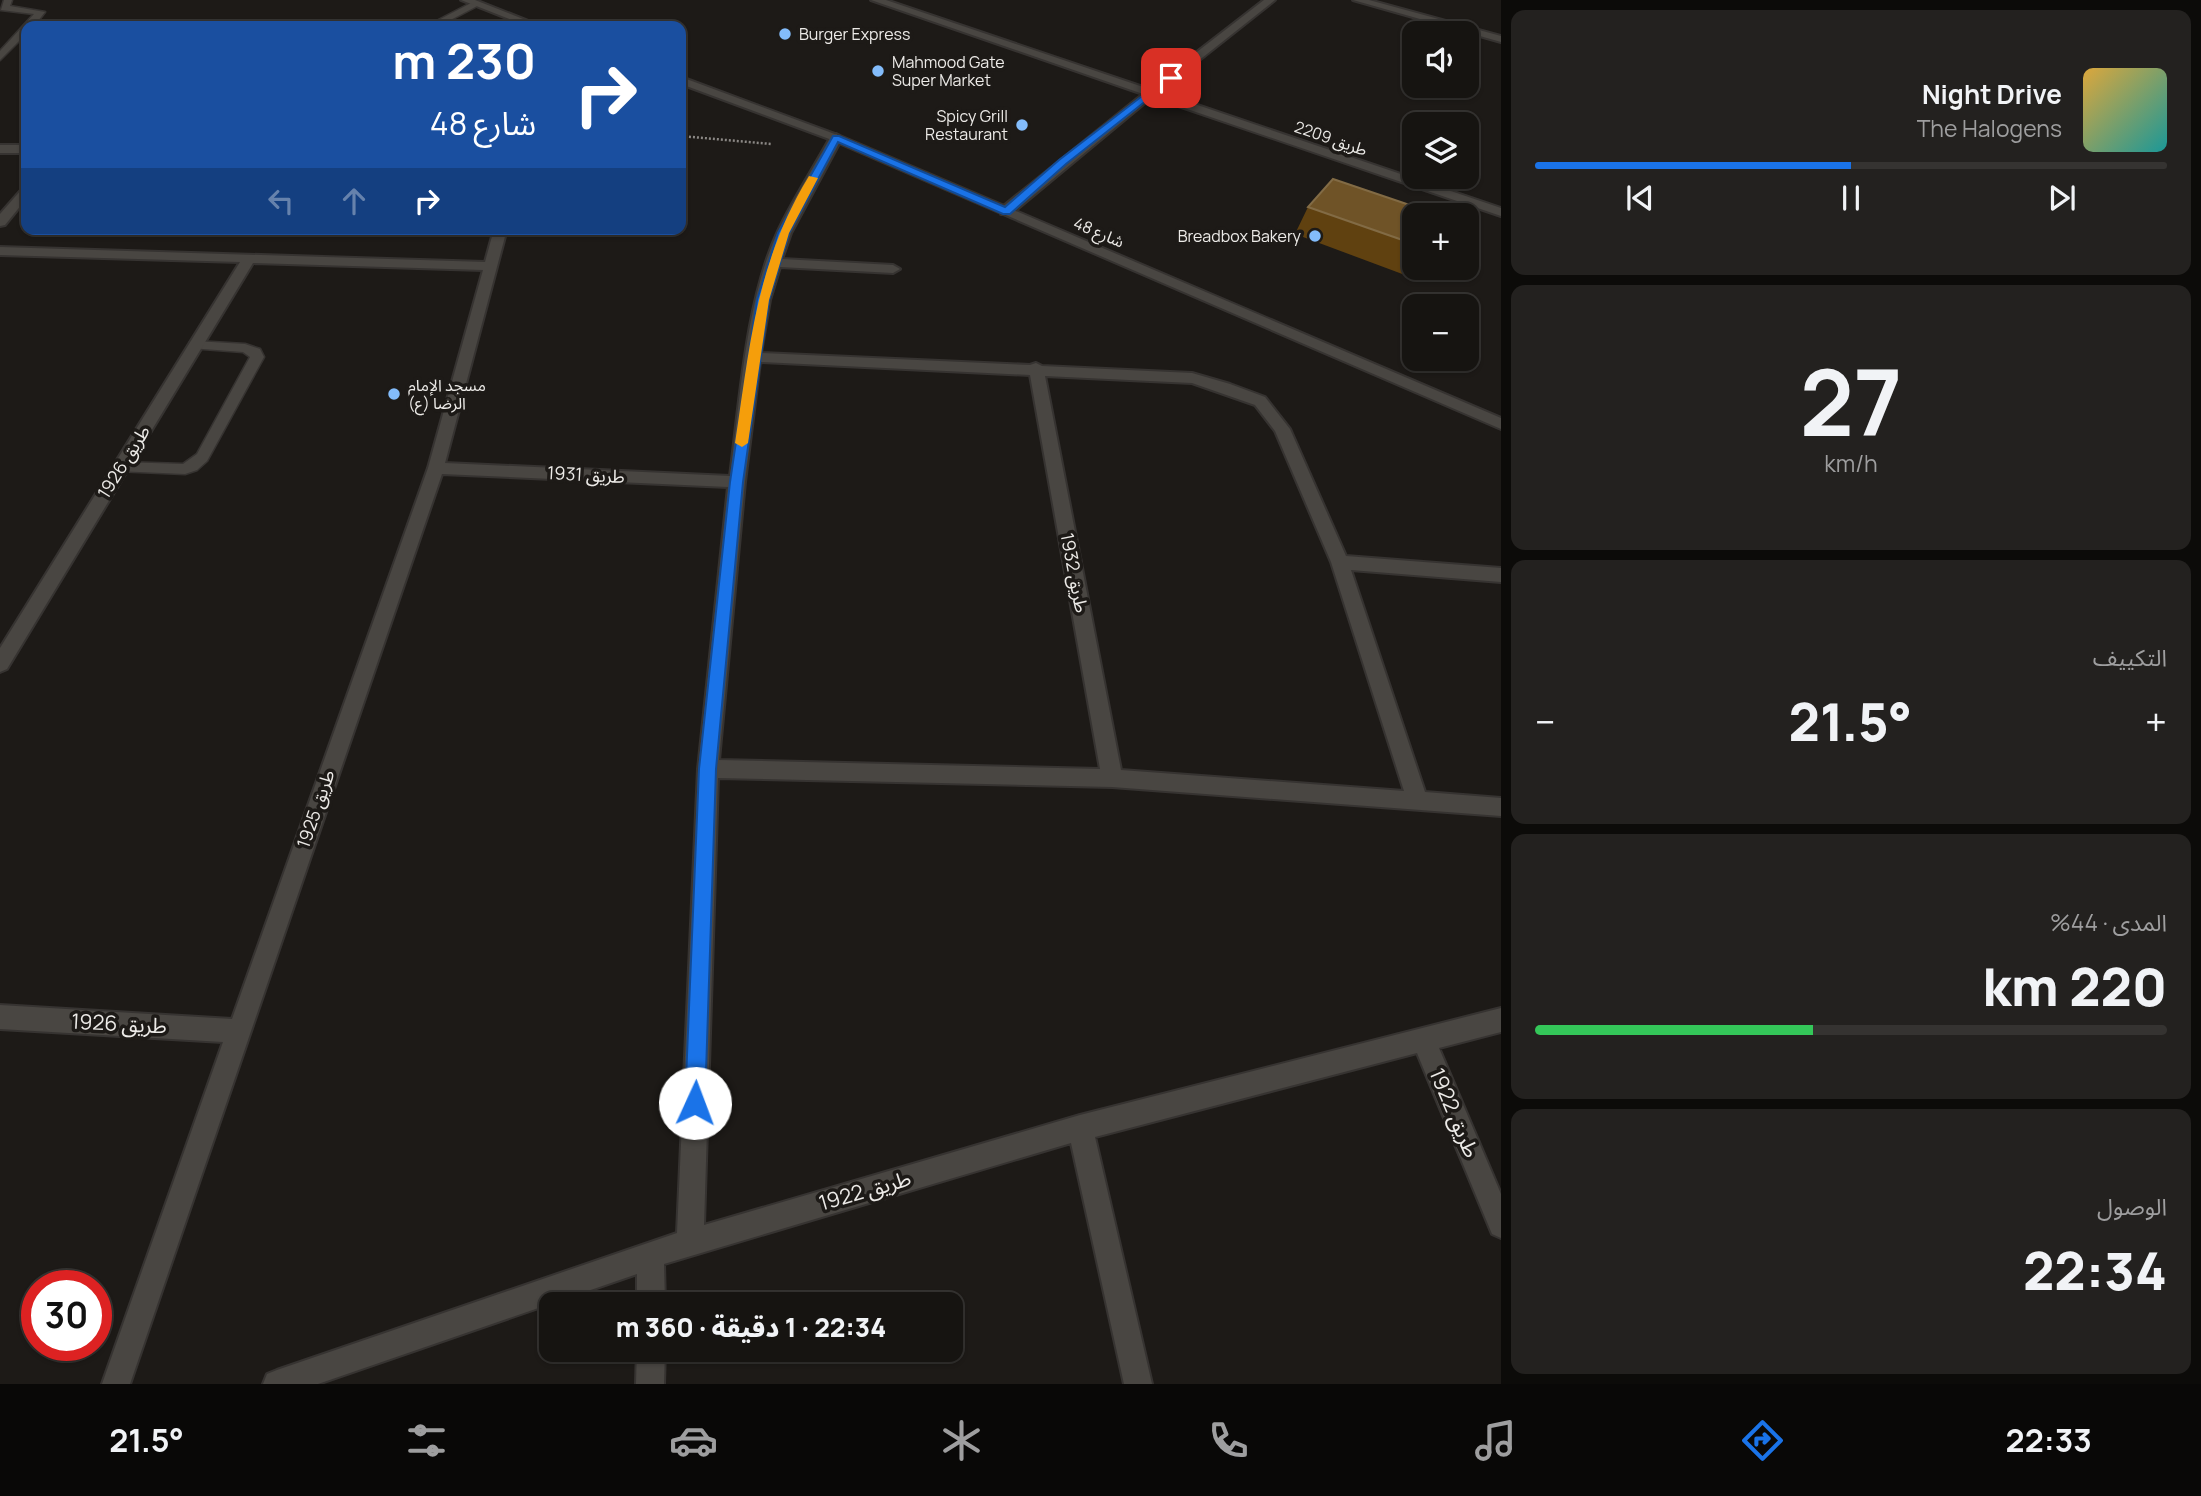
<!DOCTYPE html>
<html lang="ar">
<meta charset="utf-8">
<style>
:root{--surface:#161411;--page:#23211f;--text:#f1f3f6;--muted:#9e9e9f;--line:#353331;--accent:#1a73e8}
body{margin:0;font-family:Manrope,"Noto Sans Arabic",sans-serif;background:var(--page);color:var(--text);direction:rtl;height:100vh;display:flex;flex-direction:column;font-size:26px;white-space:nowrap}
*{box-sizing:border-box;margin:0}
p{font-size:23px;color:var(--muted)}
.icon{flex:none;width:38px;height:38px;fill:none;stroke:currentColor;stroke-width:2;stroke-linecap:round;stroke-linejoin:round}
.map{position:relative;flex:1;overflow:hidden;direction:ltr}
.details{display:flex;flex-direction:column;gap:10px;padding:10px;background:#0c0b09;width:700px}
.details>*{flex:none}
.hud{position:absolute;left:21px;top:21px;width:665px;height:214px;border-radius:14px;box-shadow:0 2px 5px #0004,0 0 0 2px var(--line);direction:rtl;background:#1a4fa0;color:#fff;overflow:hidden}
.controls{position:absolute;left:1402px;top:21px;display:grid;gap:14px}
.controls a{display:grid;place-items:center;width:77px;height:77px;border-radius:14px;background:var(--surface);box-shadow:0 2px 5px #0004,0 0 0 2px var(--line);font-size:35px}
.speed{position:absolute;left:21px;top:1270px;display:flex;gap:14px;font-size:35px;font-weight:700;text-align:center}
.speed>*{display:grid;place-content:center;width:91px;height:91px;border-radius:50%;background:var(--surface);box-shadow:0 2px 5px #0004,0 0 0 2px var(--line);line-height:1}
.speed .limit{border:10px solid #d22;background:#fff;color:#111}
.pin{position:absolute;display:grid;place-items:center;width:60px;height:60px;color:#fff;margin:-30px;border-radius:14px;box-shadow:0 4px 10px #0006}
.me{position:absolute;width:77px;margin:-38px;rotate:2deg;stroke-linejoin:round;filter:drop-shadow(0 0 5px #0008)}
.turn{display:flex;align-items:center;gap:24px;height:147px;padding:0 35px;font-size:32px}
.turn .icon{width:91px;height:91px;stroke-width:2.5}
.turn b{display:block;font-size:49px;line-height:60px}
.lanes{display:flex;align-items:center;height:66px;padding:0 35px;background:#0003;justify-content:center;gap:35px;direction:ltr}
.lanes .off{opacity:.35}
.big{font-size:52px;font-weight:800;line-height:1.1}
.details .card{flex:1;display:flex;flex-direction:column;justify-content:center;gap:10px;min-width:0;padding:0 24px;border-radius:14px;background:var(--page)}
.details .dial{align-items:center;gap:0}
.dial b{font-size:91px;line-height:1}
.song{display:flex;align-items:center;gap:21px}
.cover{width:84px;height:84px;border-radius:10px;background:linear-gradient(135deg,hsl(40 70% 55%),hsl(180 70% 35%))}
.played{height:7px;border-radius:4px;background:linear-gradient(90deg,var(--accent) 50%,var(--line) 50%)}
.keys{display:flex;justify-content:space-around;direction:ltr}
.heat{display:flex;justify-content:space-between;align-items:center;font-size:38px;direction:ltr}
.charge{height:10px;border-radius:5px;background:linear-gradient(90deg,#34c759 44%,var(--line) 0)}
.trip{position:absolute;left:539px;top:1292px;width:424px;height:70px;border-radius:14px;background:var(--surface);box-shadow:0 2px 5px #0004,0 0 0 2px var(--line);font-weight:800;line-height:70px;text-align:center;direction:rtl}
.tabs{display:flex;height:112px;justify-content:space-around;align-items:center;background:#090807;color:var(--muted)}
.tabs .icon{width:49px;height:49px}
.tabs .current{color:var(--accent)}
.tabs b{font-size:32px;color:var(--text)}
main{display:flex;flex:1;min-height:0}
.map>svg:first-child{display:block}
.lines{fill:none;stroke-linecap:round;stroke-linejoin:round}
.service-casing{stroke:#363331;stroke-width:3}
.minor-casing{stroke:#363331;stroke-width:4}
.tertiary-casing{stroke:#363331;stroke-width:4}
.path{stroke:#8b8885;stroke-width:2.5;stroke-dasharray:2 2;stroke-linecap:butt}
.service{fill:#494642;fill-rule:evenodd}
.minor{fill:#494642;fill-rule:evenodd}
.tertiary{fill:#494642;fill-rule:evenodd}
.wall{fill:#604110}
.building{fill:#6f5327;stroke:#826b45;stroke-width:2}
.route{fill:#1a73e8;stroke:#114b97;stroke-width:2}
.slow{fill:#f59e0b}
.poi-dot{fill:#83bcfb;stroke:#1d1a17;stroke-width:2.5}
.labels{text-anchor:middle;stroke-width:7;stroke-linejoin:round;paint-order:stroke}
.far-poi-label{font-size:16px;fill:#eceae7;stroke:#1d1a17;text-anchor:start}
.far-street-label{font-size:16px;fill:#eceae7;stroke:#1d1a17}
.street-label{font-size:18px;fill:#eceae7;stroke:#1d1a17}
.near-street-label{font-size:21px;fill:#eceae7;stroke:#1d1a17}
</style>
<main>
<section class="details">
<div class="card">
<div class="song"><i class="cover"></i><div><b>Night Drive</b><p>The Halogens</p></div></div>
<div class="played"></div>
<div class="keys"><svg class="icon" aria-label="previous" viewBox="0 0 24 24"><path d="M18 5L8 12l10 7zM5 5v14"/></svg><svg class="icon" aria-label="pause" viewBox="0 0 24 24"><path d="M8 5v14M16 5v14"/></svg><svg class="icon" aria-label="next" viewBox="0 0 24 24"><path d="M6 5l10 7-10 7zM19 5v14"/></svg></div>
</div>
<div class="card dial"><b>27</b><p>km/h</p></div>
<div class="card"><p>التكييف</p>
<div class="heat"><a>−</a><b class="big">21.5°</b><a>+</a></div>
</div>
<div class="card"><p>المدى · 44%</p><b class="big">220 km</b><div class="charge"></div></div>
<div class="card"><p>الوصول</p><b class="big">22:34</b></div>
</section>
<div class="map">
<svg width="1501" height="1384" viewBox="0 0 1501 1384">
<rect width="100%" height="100%" fill="#1d1a17"/>
<g class="lines">
<!-- service casing -->
<g class="service-casing">
<g id="service">
<path d="M 4,0 L 12,0 L 10,6 L 45,12 L 34,26 L 26,26 L 26,34 L 0,60 L 0,51 L 34,14 L 1,10 Z"/>
<path d="M 473,2 L 481,4 L 439,26 L 427,26 Z"/>
<path d="M 323,22 L 331,24 L 333,26 L 319,26 Z"/>
<path d="M 195,341 L 245,344 L 260,349 L 264,357 L 207,461 L 197,470 L 185,474 L 116,471 L 114,467 L 116,463 L 121,462 L 183,464 L 197,454 L 250,357 L 243,352 L 190,348 L 190,342 Z"/>
</g>
</g>
<!-- minor casing -->
<g class="minor-casing">
<g id="minor">
<path d="M 871,0 L 886,0 L 1149,89 L 1264,0 L 1275,0 L 1159,92 L 1501,208 L 1501,216 L 1152,97 L 1011,214 L 1001,214 L 1001,208 L 1143,94 Z"/>
<path d="M 1353,0 L 1369,0 L 1501,36 L 1501,42 Z"/>
<path d="M 836,134 L 842,138 L 791,233 L 782,259 L 893,265 L 900,269 L 893,273 L 780,267 L 770,300 L 761,353 L 1030,365 L 1036,363 L 1042,366 L 1192,373 L 1230,384 L 1265,397 L 1290,429 L 1346,556 L 1501,568 L 1501,582 L 1351,570 L 1425,792 L 1501,798 L 1501,816 L 1112,787 L 718,778 L 704,1225 L 1080,1115 L 1501,1008 L 1501,1032 L 1439,1048 L 1501,1194 L 1501,1238 L 1492,1234 L 1417,1053 L 1095,1137 L 1152,1384 L 1124,1384 L 1071,1143 L 664,1264 L 665,1304 L 637,1304 L 637,1274 L 318,1384 L 263,1384 L 267,1374 L 277,1370 L 677,1233 L 698,769 L 728,487 L 442,474 L 130,1384 L 102,1384 L 223,1042 L 0,1029 L 0,1005 L 232,1019 L 428,468 L 483,270 L 253,263 L 7,669 L 0,672 L 0,648 L 240,262 L 0,255 L 0,247 L 485,262 L 494,229 L 507,229 L 445,463 L 730,476 C 740,399 746,300 778,231 C 793,199 813,169 830,138 ZM 760,362 L 1030,375 L 1100,769 L 719,760 L 745,482 ZM 1045,376 L 1192,383 L 1255,405 L 1275,431 L 1331,562 L 1404,791 L 1121,770 Z"/>
<rect x="0" y="145" width="26" height="8"/>
<path d="M 26,188 L 26,199 L 5,225 L 0,226 L 0,214 L 22,189 Z"/>
<path d="M 637,1349 L 665,1349 L 664,1384 L 636,1384 Z"/>
</g>
</g>
<!-- tertiary casing -->
<g class="tertiary-casing">
<g id="tertiary">
<path d="M 461,0 L 475,0 L 541,26 L 527,26 Z"/>
<path d="M 681,77 L 840,136 L 1501,418 L 1501,429 L 832,140 L 681,84 Z"/>
</g>
</g>
<!-- path -->
<path class="path" d="M 681,136 L 771,144"/>
<!-- service -->
<use href="#service" class="service"/>
<!-- minor -->
<use href="#minor" class="minor"/>
<!-- tertiary -->
<use href="#tertiary" class="tertiary"/>
</g>
<!-- wall -->
<path class="wall" d="M 1308,207 L 1414,215 L 1414,268 L 1420,268 L 1413,278 L 1295,234 Z"/>
<!-- building -->
<path class="building" d="M 1333,179 L 1439,215 L 1414,215 L 1414,244 L 1308,207 Z"/>
<!-- route -->
<path class="route" d="M 1168,76 L 1175,78 L 1066,164 L 1010,214 L 1003,214 L 838,142 L 789,233 L 769,300 L 743,482 L 716,769 L 705,1103 L 702,1110 L 695,1113 L 688,1110 L 685,1103 L 699,769 L 730,482 L 757,300 L 778,233 L 833,136 L 839,136 L 1005,207 L 1059,160 Z"/>
<!-- slow -->
<path class="slow" d="M 809,176 L 818,178 L 789,233 L 769,300 L 748,443 L 742,447 L 735,443 C 750,345 756,263 809,176 Z"/>
<!-- markers -->
<g class="poi-dot">
<circle cx="785" cy="34" r="7"/>
<circle cx="878" cy="71" r="7"/>
<circle cx="1022" cy="125" r="7"/>
<circle cx="1315" cy="236" r="7"/>
<circle cx="394" cy="394" r="7"/>
</g>
<g class="labels">
<!-- far-poi labels -->
<g class="far-poi-label">
<text x="799" y="40">Burger Express</text>
<text x="892" y="68">Mahmood Gate<tspan x="892" dy="18">Super Market</tspan></text>
<text x="1008" y="122" text-anchor="end">Spicy Grill<tspan x="1008" dy="18">Restaurant</tspan></text>
<text x="1301" y="242" text-anchor="end">Breadbox Bakery</text>
<text x="408" y="391">مسجد الإمام<tspan x="408" dy="18">الرضا (ع)</tspan></text>
</g>
<!-- far-street labels -->
<g class="far-street-label">
<text transform="translate(1331 138) rotate(19)" y="6">طريق 2209</text>
<text transform="translate(1099 232) rotate(23)" y="6">شارع 48</text>
</g>
<!-- street labels -->
<g class="street-label">
<text transform="translate(124 462) rotate(-58)" y="6">طريق 1926</text>
<text transform="translate(586 475) rotate(3)" y="6">طريق 1931</text>
<text transform="translate(1074 573) rotate(79)" y="6">طريق 1932</text>
<text transform="translate(316 809) rotate(-71)" y="6">طريق 1925</text>
</g>
<!-- near-street labels -->
<g class="near-street-label">
<text transform="translate(119 1024) rotate(3)" y="7">طريق 1926</text>
<text transform="translate(1454 1113) rotate(67)" y="7">طريق 1922</text>
<text transform="translate(865 1191) rotate(-16)" y="7">طريق 1922</text>
</g>
</g>
</svg>
<div class="controls">
<a><svg class="icon" aria-label="sound" viewBox="0 0 24 24"><path d="M4 9h4l5-4v14l-5-4H4zM17 9q2 3 0 6"/></svg></a>
<a><svg class="icon" aria-label="layers" viewBox="0 0 24 24"><path d="M12 4l9 5-9 5-9-5zM3 14l9 5 9-5"/></svg></a>
<a>+</a>
<a>−</a>
</div>
<div class="speed"><div class="limit">30</div></div>
<div class="pin" style="left:1171px;top:78px;background:#d93025"><svg class="icon" aria-label="arrive" viewBox="0 0 24 24"><path d="M6 21V4h12l-3 4 3 4H6"/></svg></div>
<svg class="me" style="left:695px;top:1103px" viewBox="-20 -20 40 40"><circle r="19" fill="#fff"/><path d="M0-13L10 11 0 6-10 11z" fill="#1a73e8"/></svg>
<div class="trip">22:34 · 1 دقيقة · 360 m</div>
<div class="hud">
<div class="turn"><svg class="icon" aria-label="right" viewBox="0 0 24 24"><path d="M7 20v-9h11M14 6l5 5-5 5"/></svg><div><b>230 m</b>شارع 48</div></div>
<div class="lanes"><svg class="icon off" aria-label="left" viewBox="0 0 24 24"><path d="M17 20v-9H6M10 6l-5 5 5 5"/></svg><svg class="icon off" aria-label="ahead" viewBox="0 0 24 24"><path d="M12 20V5M6 11l6-6 6 6"/></svg><svg class="icon" aria-label="right" viewBox="0 0 24 24"><path d="M7 20v-9h11M14 6l5 5-5 5"/></svg></div>
</div>
</div>
</main>
<nav class="tabs">
<b>22:33</b>
<svg class="icon current" aria-label="directions" viewBox="0 0 24 24"><path d="M12 3l9 9-9 9-9-9zM9 14v-3h6M13 9l2 2-2 2"/></svg>
<svg class="icon" aria-label="music" viewBox="0 0 24 24"><path d="M9 18V5l10-2v13"/><circle cx="6" cy="18" r="3"/><circle cx="16" cy="16" r="3"/></svg>
<svg class="icon" aria-label="phone" viewBox="0 0 24 24"><path d="M5 4h4l2 5-3 2q2 4 5 5l2-3 5 2v4C11 20 4 13 5 4z"/></svg>
<svg class="icon" aria-label="climate" viewBox="0 0 24 24"><path d="M12 3v18M4 7l16 10M4 17L20 7"/></svg>
<svg class="icon" aria-label="car" viewBox="0 0 24 24"><path d="M5 17H2v-5l4-1 3-4h7l3 4 3 1v5h-3M9 17h6M6 11h13"/><circle cx="7" cy="17" r="2"/><circle cx="17" cy="17" r="2"/></svg>
<svg class="icon" aria-label="filters" viewBox="0 0 24 24"><path d="M4 7h16M4 17h16"/><circle cx="9" cy="7" r="2"/><circle cx="15" cy="17" r="2"/></svg>
<b>21.5°</b>
</nav>
